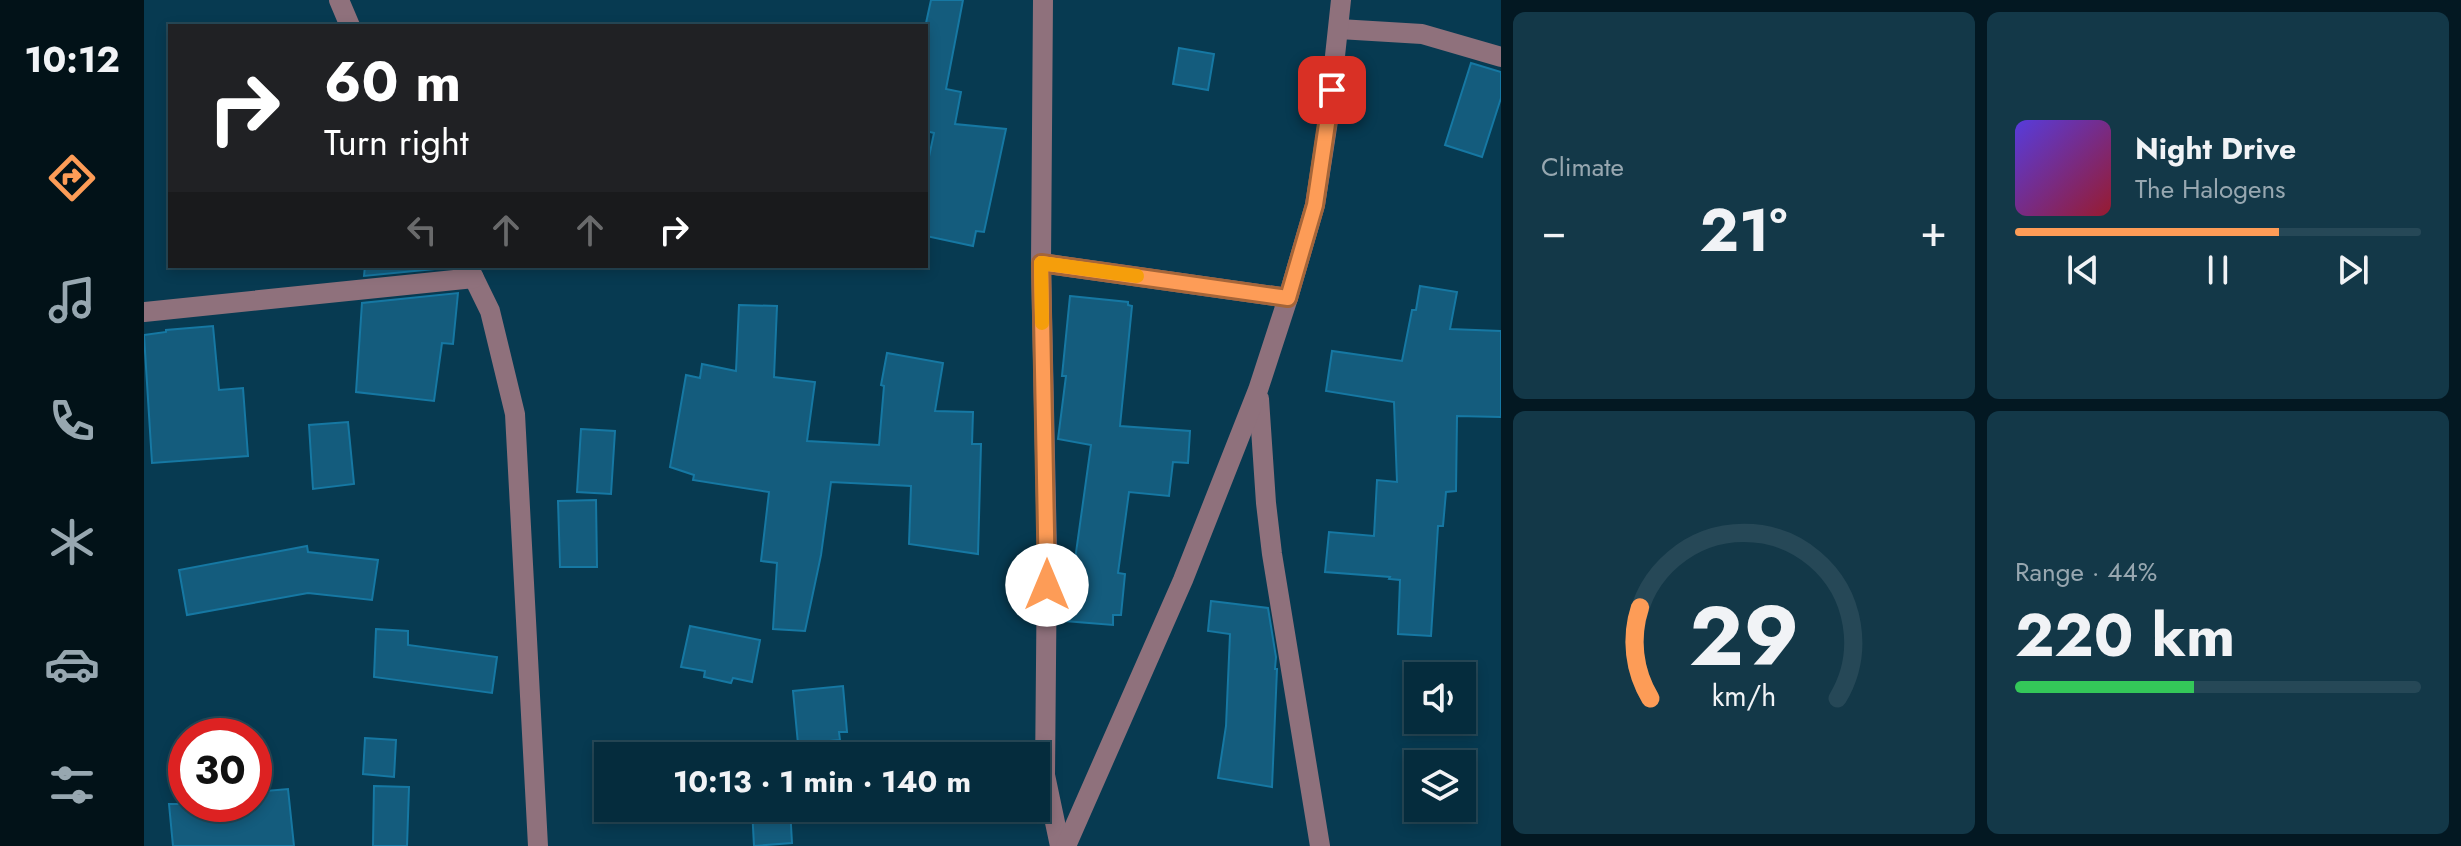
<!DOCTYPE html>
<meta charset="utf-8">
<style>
:root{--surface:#052c3d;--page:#133848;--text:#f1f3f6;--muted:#97a7b0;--line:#264857;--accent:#fd9c57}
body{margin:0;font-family:Jost,sans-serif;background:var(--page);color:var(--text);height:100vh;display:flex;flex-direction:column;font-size:30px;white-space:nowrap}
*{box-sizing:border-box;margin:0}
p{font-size:26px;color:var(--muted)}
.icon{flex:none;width:44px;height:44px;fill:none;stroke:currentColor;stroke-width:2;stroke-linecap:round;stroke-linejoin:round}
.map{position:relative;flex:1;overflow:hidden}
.drawer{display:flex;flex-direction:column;gap:12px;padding:12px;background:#031822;width:960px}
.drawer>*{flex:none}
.banner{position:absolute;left:24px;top:24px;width:760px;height:244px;border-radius:0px;box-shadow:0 4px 12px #0003,0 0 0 2px var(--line);background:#202124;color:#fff;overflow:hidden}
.tools{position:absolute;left:1260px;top:662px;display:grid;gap:16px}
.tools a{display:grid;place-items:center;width:72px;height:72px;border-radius:0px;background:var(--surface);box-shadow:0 4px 12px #0003,0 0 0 2px var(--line);font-size:40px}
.speed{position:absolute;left:24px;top:718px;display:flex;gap:16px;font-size:40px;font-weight:700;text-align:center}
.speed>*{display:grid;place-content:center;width:104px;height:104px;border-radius:50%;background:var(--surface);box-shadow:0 4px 12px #0003,0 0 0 2px var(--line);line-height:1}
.speed .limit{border:12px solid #d22;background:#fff;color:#111}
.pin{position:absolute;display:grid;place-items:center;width:68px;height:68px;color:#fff;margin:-34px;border-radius:16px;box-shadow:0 4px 12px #0006}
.me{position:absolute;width:88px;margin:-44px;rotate:0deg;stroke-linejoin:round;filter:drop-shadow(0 0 6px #0008)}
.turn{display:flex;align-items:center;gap:28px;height:168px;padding:0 24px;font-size:36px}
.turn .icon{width:104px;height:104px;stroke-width:2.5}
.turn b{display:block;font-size:56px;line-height:68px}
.lanes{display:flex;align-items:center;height:76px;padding:0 24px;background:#0003;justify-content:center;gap:40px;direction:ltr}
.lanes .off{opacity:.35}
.big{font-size:60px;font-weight:700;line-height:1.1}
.drawer .card{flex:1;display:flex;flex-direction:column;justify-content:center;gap:12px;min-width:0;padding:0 28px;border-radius:12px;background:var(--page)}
.drawer .dial{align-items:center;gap:0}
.dial svg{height:208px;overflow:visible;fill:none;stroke:var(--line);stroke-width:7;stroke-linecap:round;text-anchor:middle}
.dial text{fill:var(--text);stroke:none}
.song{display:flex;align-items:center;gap:24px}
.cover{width:96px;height:96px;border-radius:12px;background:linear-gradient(135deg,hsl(250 70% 55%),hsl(350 70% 35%))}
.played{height:8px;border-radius:4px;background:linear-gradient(90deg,var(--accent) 65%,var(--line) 65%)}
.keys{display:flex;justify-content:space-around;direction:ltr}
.heat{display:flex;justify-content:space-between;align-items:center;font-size:44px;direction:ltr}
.charge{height:12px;border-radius:6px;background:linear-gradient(90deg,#34c759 44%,var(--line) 0)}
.drawer .tiles{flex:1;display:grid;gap:12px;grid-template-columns:repeat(2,1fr)}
.trip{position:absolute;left:450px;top:742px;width:456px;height:80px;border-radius:0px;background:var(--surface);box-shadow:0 4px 12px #0003,0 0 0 2px var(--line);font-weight:700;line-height:80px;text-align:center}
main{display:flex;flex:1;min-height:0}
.menu{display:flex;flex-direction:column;width:144px;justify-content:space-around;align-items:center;background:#021218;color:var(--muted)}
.menu .icon{width:56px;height:56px}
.menu .selected{color:var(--accent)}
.menu b{font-size:36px;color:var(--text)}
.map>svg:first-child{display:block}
.building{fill:#145c7d;stroke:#1678a3;stroke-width:2}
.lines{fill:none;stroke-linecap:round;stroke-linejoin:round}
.minor{stroke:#8f717c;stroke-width:20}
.route-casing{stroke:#a46539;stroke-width:20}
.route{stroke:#fd9c57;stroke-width:14}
.slow{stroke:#f59e0b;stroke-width:14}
</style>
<main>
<nav class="menu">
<b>10:12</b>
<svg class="icon selected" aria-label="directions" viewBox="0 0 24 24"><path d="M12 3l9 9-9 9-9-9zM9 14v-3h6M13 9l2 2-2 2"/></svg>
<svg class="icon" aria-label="music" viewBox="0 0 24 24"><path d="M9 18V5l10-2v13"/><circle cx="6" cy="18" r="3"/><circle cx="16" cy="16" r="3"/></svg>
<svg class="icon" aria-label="phone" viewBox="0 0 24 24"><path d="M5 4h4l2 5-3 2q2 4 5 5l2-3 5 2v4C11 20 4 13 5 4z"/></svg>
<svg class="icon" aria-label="climate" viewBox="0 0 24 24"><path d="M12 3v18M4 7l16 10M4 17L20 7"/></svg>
<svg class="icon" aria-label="car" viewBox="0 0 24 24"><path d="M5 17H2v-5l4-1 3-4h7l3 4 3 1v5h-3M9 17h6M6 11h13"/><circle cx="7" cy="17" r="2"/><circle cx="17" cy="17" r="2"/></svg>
<svg class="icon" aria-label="filters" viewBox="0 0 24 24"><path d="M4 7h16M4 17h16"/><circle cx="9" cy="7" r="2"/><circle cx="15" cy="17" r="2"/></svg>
</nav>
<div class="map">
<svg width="1357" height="846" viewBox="0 0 1357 846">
<rect width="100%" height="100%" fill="#073a51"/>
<!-- building -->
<g class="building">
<path d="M 787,0 L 819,0 L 802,89 L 817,92 L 811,124 L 862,129 L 840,232 L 832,231 L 829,246 L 782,236 L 782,171 L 790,133 L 782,131 L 782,23 Z"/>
<path d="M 1035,48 L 1070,54 L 1064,90 L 1029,84 Z"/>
<path d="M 1327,63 L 1357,72 L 1357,98 L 1338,157 L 1301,145 Z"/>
<path d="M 221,266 L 311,266 L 311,267 L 220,276 Z"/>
<path d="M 1276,286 L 1313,292 L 1306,329 L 1357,331 L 1357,417 L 1313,416 L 1312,491 L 1302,492 L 1299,526 L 1294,526 L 1287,636 L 1254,634 L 1256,580 L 1245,579 L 1246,577 L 1181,572 L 1185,532 L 1230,536 L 1233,480 L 1253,482 L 1250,402 L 1182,391 L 1188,351 L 1258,361 L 1268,310 L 1272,310 Z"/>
<path d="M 314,293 L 309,344 L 298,343 L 290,401 L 212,392 L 218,303 Z"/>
<path d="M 926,296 L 984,302 L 984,305 L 988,306 L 976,426 L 1046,431 L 1044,463 L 1029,462 L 1025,496 L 985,492 L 974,573 L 981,574 L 977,615 L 969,615 L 969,625 L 921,621 L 926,566 L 930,567 L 947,445 L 914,439 L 922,376 L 918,376 Z"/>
<path d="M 595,305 L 633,306 L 630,377 L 671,382 L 663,441 L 735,445 L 740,386 L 737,385 L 743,353 L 799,363 L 791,411 L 829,412 L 828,444 L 837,444 L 834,554 L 765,544 L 767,486 L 687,482 L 677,555 L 661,631 L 629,629 L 633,563 L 617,561 L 625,492 L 549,480 L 550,475 L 526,467 L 542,375 L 556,378 L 558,364 L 592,371 Z"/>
<path d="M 69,326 L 75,390 L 99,388 L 104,456 L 8,463 L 0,335 L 22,332 L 22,330 Z"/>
<path d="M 204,422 L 210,484 L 169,489 L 165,425 Z"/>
<path d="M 437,429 L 471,431 L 467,494 L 433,492 Z"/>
<path d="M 452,500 L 453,567 L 416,567 L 414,501 Z"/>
<path d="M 163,546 L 164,552 L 234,560 L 228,600 L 164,593 L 43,615 L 35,570 Z"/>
<path d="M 1067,601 L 1124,608 L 1132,657 L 1131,669 L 1133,669 L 1128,787 L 1074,778 L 1082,726 L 1086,634 L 1064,631 Z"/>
<path d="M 546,626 L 616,640 L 608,682 L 589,678 L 587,683 L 560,677 L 561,671 L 537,667 Z"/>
<path d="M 232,629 L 264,631 L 264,645 L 353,657 L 348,693 L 230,677 Z"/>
<path d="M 699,686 L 703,732 L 695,732 L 696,740 L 654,744 L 649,691 Z"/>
<path d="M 221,738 L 252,740 L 250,777 L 219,774 Z"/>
<path d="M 230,786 L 265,787 L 263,846 L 229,846 Z"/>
<path d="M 144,789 L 150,846 L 29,846 L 25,804 L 110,804 L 110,792 Z"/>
<path d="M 608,808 L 646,808 L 648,843 L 610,846 Z"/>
</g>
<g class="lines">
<!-- minor -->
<g class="minor">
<path d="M 195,0 L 206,26"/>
<path d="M 899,0 L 897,263 L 903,553 L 901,775 L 916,846"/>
<path d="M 1195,29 L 1278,34 L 1357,57"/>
<path d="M 897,263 L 1144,298"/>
<path d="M 324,266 L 346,311 L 371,414 L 394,846"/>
<path d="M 0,312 L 330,278"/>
<path d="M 1115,399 L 1122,503 L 1128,554 L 1176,846"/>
<path d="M 922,846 L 1039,580 L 1114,390 L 1144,298 L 1171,205 L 1184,121 L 1197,0"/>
</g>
</g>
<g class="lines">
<!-- route casing -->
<g class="route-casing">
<path id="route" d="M 903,585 L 897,263 L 1144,298 L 1171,205 L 1188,90"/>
</g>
<!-- route -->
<use href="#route" class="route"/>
<!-- slow -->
<path class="slow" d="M 898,323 L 897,263 L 993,276"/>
</g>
</svg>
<div class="tools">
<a><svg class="icon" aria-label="sound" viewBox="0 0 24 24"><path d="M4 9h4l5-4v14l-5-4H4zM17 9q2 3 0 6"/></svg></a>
<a><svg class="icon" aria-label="layers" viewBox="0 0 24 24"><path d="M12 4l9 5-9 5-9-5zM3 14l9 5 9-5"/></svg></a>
</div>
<div class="speed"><div class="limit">30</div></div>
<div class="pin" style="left:1188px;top:90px;background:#d93025"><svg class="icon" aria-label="arrive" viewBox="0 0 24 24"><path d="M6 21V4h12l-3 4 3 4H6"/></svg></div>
<svg class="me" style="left:903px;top:585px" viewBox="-20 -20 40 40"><circle r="19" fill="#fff"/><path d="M0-13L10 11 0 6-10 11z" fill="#fd9c57"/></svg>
<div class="trip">10:13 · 1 min · 140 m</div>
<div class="banner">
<div class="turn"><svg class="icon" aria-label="right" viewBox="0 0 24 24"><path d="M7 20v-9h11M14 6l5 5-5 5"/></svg><div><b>60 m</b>Turn right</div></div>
<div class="lanes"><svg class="icon off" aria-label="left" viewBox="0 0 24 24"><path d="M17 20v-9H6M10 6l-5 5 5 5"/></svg><svg class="icon off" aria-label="ahead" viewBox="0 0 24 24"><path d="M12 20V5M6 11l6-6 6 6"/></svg><svg class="icon off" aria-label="ahead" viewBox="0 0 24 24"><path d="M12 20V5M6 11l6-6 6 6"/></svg><svg class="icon" aria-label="right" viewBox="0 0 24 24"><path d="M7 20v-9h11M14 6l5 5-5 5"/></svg></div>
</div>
</div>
<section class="drawer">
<div class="tiles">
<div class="card"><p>Climate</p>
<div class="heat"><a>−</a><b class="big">21°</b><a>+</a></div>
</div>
<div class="card">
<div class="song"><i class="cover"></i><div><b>Night Drive</b><p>The Halogens</p></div></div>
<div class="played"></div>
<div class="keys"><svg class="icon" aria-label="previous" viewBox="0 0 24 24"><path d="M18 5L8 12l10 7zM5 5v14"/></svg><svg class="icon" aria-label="pause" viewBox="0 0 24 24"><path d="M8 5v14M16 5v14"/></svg><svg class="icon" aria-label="next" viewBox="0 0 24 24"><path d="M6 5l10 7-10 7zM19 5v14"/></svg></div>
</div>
<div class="card dial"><svg viewBox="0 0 100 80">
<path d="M14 69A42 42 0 1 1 86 69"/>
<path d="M14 69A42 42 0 0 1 10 34" stroke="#fd9c57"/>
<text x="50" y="56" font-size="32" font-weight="700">29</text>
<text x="50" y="72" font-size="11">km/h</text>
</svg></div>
<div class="card"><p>Range · 44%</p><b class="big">220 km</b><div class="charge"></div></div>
</div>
</section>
</main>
